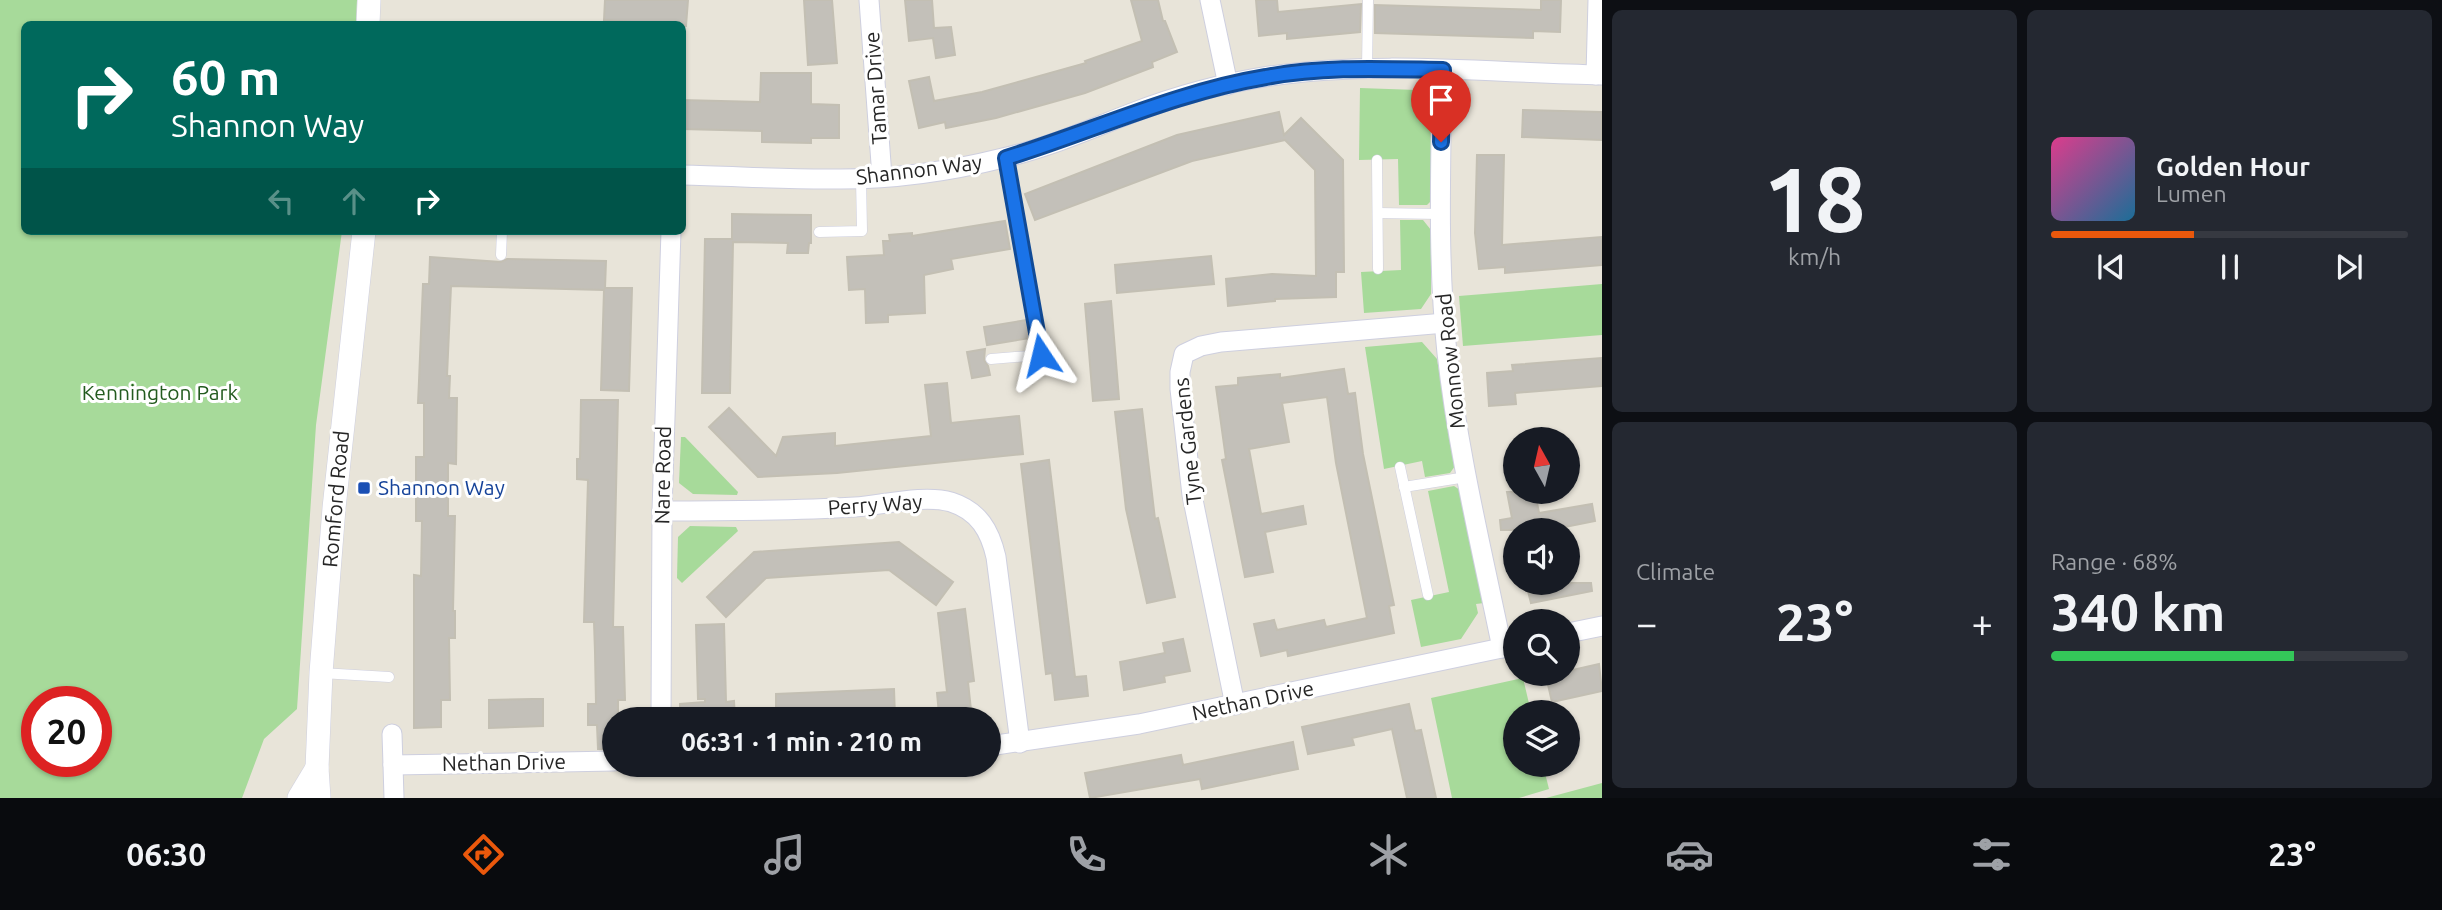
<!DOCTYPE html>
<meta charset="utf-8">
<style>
:root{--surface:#171b24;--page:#242831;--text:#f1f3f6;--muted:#9ea1a6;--line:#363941;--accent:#ea580c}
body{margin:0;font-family:Ubuntu,sans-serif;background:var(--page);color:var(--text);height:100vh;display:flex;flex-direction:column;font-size:26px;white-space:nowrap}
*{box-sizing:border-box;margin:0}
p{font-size:23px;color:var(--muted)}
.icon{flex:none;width:38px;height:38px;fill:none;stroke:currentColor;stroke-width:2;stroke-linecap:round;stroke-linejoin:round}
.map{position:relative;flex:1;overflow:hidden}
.sheet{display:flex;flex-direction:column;gap:10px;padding:10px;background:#0d0f14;width:840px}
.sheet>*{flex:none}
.hud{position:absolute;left:21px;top:21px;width:665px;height:214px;border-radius:10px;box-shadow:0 2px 5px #0004;background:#00695c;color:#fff;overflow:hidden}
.needle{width:46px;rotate:352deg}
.controls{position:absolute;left:1503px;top:427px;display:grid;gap:14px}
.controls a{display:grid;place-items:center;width:77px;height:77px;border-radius:50%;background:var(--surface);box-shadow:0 2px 5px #0004;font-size:35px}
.speed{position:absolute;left:21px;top:686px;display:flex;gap:14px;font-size:35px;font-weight:700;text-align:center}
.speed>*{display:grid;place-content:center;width:91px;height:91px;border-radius:50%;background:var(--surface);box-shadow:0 2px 5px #0004;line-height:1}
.speed .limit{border:10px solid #d22;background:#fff;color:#111}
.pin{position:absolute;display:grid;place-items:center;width:60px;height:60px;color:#fff;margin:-72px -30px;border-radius:50% 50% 50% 0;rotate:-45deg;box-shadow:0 0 7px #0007}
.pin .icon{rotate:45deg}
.me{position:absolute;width:77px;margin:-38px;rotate:350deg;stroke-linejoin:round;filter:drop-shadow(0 0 5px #0008)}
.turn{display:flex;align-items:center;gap:24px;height:147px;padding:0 35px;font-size:32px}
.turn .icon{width:91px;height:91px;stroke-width:2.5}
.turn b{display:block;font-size:49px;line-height:60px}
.lanes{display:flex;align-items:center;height:66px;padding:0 35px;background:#0003;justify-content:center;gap:35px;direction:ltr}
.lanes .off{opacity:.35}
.big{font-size:52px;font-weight:700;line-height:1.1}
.sheet .tile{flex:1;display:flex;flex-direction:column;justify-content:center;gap:10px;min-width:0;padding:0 24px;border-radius:10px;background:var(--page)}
.sheet .dial{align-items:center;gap:0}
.dial b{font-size:91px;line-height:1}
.song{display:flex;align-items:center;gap:21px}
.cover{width:84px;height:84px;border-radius:10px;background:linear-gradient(135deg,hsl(330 70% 55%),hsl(200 70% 35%))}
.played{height:7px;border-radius:4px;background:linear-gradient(90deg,var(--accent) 40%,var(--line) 40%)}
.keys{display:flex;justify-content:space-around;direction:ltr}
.heat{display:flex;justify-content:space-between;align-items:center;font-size:38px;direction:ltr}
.charge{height:10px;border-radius:5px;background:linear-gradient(90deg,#34c759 68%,var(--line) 0)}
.sheet .tiles{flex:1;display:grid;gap:10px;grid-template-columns:repeat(2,1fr)}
.trip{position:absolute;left:602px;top:707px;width:399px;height:70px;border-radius:35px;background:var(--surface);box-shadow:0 2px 5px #0004;font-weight:700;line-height:70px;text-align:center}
.tabs{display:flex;height:112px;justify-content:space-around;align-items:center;background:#090b0e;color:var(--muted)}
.tabs .icon{width:49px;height:49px}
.tabs .on{color:var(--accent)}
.tabs b{font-size:32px;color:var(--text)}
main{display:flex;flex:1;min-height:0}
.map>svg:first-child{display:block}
.green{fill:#a7da9a;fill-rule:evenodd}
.building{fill:#c3c0b9;stroke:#c3bfb3;stroke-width:2}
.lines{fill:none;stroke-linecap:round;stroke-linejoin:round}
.service-casing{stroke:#cecfdf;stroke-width:11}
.minor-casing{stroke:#cecfdf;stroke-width:21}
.tertiary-casing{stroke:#cecfdf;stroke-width:24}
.service{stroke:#fff;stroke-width:10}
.minor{stroke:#fff;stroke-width:19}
.tertiary{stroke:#fff;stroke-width:23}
.route-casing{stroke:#114b97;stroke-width:18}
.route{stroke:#1a73e8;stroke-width:12}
.transit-dot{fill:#1a4fb4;stroke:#fff;stroke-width:2.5}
.labels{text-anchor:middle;stroke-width:6;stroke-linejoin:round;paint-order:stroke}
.street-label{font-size:21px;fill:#262626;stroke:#fff}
.park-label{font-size:21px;fill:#235b1f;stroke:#fff}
.transit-label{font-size:21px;fill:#164399;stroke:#fff;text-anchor:start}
</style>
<main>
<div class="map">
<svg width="1602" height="798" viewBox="0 0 1602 798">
<rect width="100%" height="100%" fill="#e8e4d9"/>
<!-- green -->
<g class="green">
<path d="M 0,0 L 357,0 L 356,24 L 24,24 L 24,231 L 342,231 L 316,425 L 297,709 L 264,739 L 242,798 L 0,798 ZM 37,702 L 96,702 L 96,761 L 37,761 Z"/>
<path d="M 1360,88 L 1417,90 L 1433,109 L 1431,201 L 1427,205 L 1399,205 L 1398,159 L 1359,160 Z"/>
<path d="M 1400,220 L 1423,220 L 1431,230 L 1431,294 L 1421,309 L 1364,313 L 1361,272 L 1401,270 Z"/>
<path d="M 1602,284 L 1602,335 L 1463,346 L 1459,296 Z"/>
<path d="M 1422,342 L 1437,359 L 1455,466 L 1450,473 L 1425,477 L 1422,461 L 1384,469 L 1365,347 Z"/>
<path d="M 681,437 L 685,437 L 738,492 L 737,495 L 693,494 L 679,483 Z"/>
<path d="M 1454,486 L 1460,490 L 1484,603 L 1476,604 L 1478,613 L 1461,639 L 1421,647 L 1411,600 L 1449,592 L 1428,491 Z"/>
<path d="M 690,526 L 736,527 L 738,531 L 682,583 L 677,578 L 678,537 Z"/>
<path d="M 1523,678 L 1531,712 L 1516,712 L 1516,765 L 1543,765 L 1549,789 L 1519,798 L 1452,798 L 1431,698 Z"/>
<path d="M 1602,783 L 1602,798 L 1546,798 Z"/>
</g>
<!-- building -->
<g class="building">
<path d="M 605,0 L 688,0 L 686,26 L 604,20 Z"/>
<path d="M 804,0 L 832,0 L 837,63 L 808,65 Z"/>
<path d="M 905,0 L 932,0 L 934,28 L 951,27 L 955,55 L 936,58 L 933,38 L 909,41 Z"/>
<path d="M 1131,0 L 1158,0 L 1163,21 L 1165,21 L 1177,52 L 1152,62 L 1153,67 L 1085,93 L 996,118 L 946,128 L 945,122 L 919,128 L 909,81 L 929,77 L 934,101 L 982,92 L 1086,63 L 1085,61 L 1142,41 Z"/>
<path d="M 1256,0 L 1277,0 L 1278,12 L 1361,4 L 1360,32 L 1287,39 L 1287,33 L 1259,36 Z"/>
<path d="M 1541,0 L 1561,0 L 1560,32 L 1533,31 L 1533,38 L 1375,33 L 1375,5 L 1541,10 Z"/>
<path d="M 761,73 L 811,73 L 811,104 L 839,105 L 839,138 L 811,138 L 811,143 L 762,142 L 762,131 L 682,129 L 682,100 L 760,102 Z"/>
<path d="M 1523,110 L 1602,112 L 1602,140 L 1522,137 Z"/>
<path d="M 1279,112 L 1284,135 L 1301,118 L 1343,160 L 1344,272 L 1336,272 L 1336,297 L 1275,299 L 1275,301 L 1228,306 L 1226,279 L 1272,274 L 1316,276 L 1315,170 L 1285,140 L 1192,161 L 1035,220 L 1025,194 L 1177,135 Z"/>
<path d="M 1477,155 L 1504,155 L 1502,245 L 1602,237 L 1602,265 L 1505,273 L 1505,267 L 1479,269 L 1475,233 Z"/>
<path d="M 732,214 L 811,215 L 811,243 L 809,243 L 808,253 L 787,253 L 788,243 L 733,242 L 730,393 L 702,393 L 705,239 L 732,239 Z"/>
<path d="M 1005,221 L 1010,249 L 951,259 L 953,269 L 924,275 L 925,313 L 888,315 L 888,322 L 866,323 L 865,289 L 849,290 L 847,257 L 884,255 L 883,241 L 890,241 L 889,235 L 912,233 L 912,236 Z"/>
<path d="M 1211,256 L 1214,284 L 1117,293 L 1115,265 Z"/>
<path d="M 430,257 L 501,262 L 507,259 L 606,261 L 605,288 L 632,288 L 629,391 L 601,390 L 604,290 L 451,286 L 447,376 L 450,376 L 449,398 L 457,398 L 456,464 L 448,463 L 448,516 L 455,516 L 453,611 L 455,611 L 455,638 L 449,638 L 450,700 L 441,700 L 441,727 L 414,728 L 414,575 L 421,576 L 422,521 L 416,521 L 416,457 L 424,457 L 424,403 L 418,403 L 419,381 L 423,284 L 429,284 Z"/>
<path d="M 1111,301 L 1119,399 L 1093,401 L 1085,304 Z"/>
<path d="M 1027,320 L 1030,338 L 987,345 L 984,327 Z"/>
<path d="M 985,349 L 984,360 L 988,366 L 990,375 L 972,378 L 967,352 Z"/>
<path d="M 1602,358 L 1602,386 L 1515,393 L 1516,404 L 1489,406 L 1487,373 L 1513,371 L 1512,365 Z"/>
<path d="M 1344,369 L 1348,394 L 1355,393 L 1363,454 L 1394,605 L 1389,606 L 1394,633 L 1288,656 L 1287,650 L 1261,656 L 1254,624 L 1274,620 L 1277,630 L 1324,620 L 1326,627 L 1367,618 L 1336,463 L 1327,397 L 1282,403 L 1289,442 L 1249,449 L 1261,514 L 1303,506 L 1306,524 L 1265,532 L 1273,572 L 1245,577 L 1222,460 L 1226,459 L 1216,387 L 1238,385 L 1238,378 L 1280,374 L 1280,378 Z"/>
<path d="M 947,383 L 951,423 L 1019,416 L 1023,454 L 837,473 L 758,477 L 709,427 L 729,408 L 776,456 L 783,437 L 835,433 L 835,446 L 931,436 L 925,385 Z"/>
<path d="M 581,400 L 618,400 L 613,627 L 623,627 L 625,700 L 618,700 L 618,719 L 614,719 L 614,749 L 598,749 L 597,725 L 588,725 L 588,704 L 596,704 L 595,652 L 594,622 L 584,622 L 588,480 L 577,479 L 577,459 L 580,459 Z"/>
<path d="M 1142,409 L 1155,519 L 1158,518 L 1175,597 L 1147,603 L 1126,509 L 1115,412 Z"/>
<path d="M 1049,460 L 1075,677 L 1086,676 L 1088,696 L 1055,700 L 1052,673 L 1046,674 L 1021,464 Z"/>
<path d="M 1507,492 L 1535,492 L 1539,513 L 1592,504 L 1595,521 L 1550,530 L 1501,530 L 1500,520 L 1512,518 Z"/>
<path d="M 899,542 L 953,582 L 936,605 L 889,570 L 766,578 L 726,617 L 707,597 L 754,552 Z"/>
<path d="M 1526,583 L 1591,583 L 1592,591 L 1531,603 Z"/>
<path d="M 965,609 L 974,681 L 968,682 L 971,710 L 939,714 L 937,693 L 947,692 L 938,613 Z"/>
<path d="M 724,624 L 726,702 L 734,701 L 735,719 L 680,719 L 680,704 L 705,702 L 705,699 L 698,699 L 696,625 Z"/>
<path d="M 1183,639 L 1190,671 L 1164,676 L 1165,682 L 1124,690 L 1120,662 L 1165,653 L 1163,643 Z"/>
<path d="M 1599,664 L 1602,691 L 1552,702 L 1546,676 L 1568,674 L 1568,671 Z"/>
<path d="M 894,689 L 895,717 L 776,719 L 776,694 Z"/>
<path d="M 533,699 L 543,699 L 543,726 L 489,728 L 489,700 Z"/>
<path d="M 1409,704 L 1415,731 L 1421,730 L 1436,798 L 1407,798 L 1392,729 L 1352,738 L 1354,745 L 1308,754 L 1302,727 Z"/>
<path d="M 1293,742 L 1298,769 L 1202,789 L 1200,779 L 1090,798 L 1085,773 L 1181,755 L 1183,765 Z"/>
</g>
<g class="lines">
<!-- service casing -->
<g class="service-casing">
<g id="service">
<path d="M 1367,69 L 1368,0"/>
<path d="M 1377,160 L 1378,269"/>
<path d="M 1378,213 L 1440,214"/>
<path d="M 819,232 L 862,231 L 861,178"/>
<path d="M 501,255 L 502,231"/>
<path d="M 991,359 L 1041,355 L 1006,158"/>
<path d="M 1400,467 L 1428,595"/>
<path d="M 1404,487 L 1466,477"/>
<path d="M 321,673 L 389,677"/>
</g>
</g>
<!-- minor casing -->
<g class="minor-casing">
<g id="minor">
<path d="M 869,0 L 882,177"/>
<path d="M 1210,0 L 1228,85"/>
<path d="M 1442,70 C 1441,165 1437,259 1447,353 C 1458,453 1482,550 1502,648"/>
<path d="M 1596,75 L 1598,0"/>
<path d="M 682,175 C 735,176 788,180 841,179 C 895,179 951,171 1003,158 C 1047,148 1090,129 1132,113 C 1176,96 1224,83 1270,76 C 1379,60 1492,73 1602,75"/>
<path d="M 662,511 C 726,511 790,511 855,507 C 883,505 924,494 951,502 C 979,511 990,531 996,557 L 1020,743"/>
<path d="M 1568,633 L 1602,626"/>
<path d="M 1235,705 L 1192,495 L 1180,389 L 1180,372 L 1184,354 L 1201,346 L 1221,342 L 1445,323"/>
<path d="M 661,719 L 662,511 L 671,231"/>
<path d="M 392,734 L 393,765 L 614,761"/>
<path d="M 989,746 L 1139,724 L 1516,645"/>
<path d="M 393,765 L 394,798"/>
</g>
</g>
<!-- tertiary casing -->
<g class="tertiary-casing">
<g id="tertiary">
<path d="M 368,24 L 369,0"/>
<path d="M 299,798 L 317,768"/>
<path d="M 319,798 L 317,768 L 321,673 L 334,508 L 364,231"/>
</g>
</g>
<!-- service -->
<use href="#service" class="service"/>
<!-- minor -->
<use href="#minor" class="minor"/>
<!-- tertiary -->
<use href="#tertiary" class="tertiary"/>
</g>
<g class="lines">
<!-- route casing -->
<g class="route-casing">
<path id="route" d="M 1041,355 L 1006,158 C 1093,131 1176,92 1266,77 C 1324,66 1384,69 1443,70 L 1441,142"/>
</g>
<!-- route -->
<use href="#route" class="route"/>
</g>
<!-- markers -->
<rect class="transit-dot" x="357" y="481" width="14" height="14" rx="3.5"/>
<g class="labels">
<!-- street labels -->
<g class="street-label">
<text transform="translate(876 88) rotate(-94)" y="7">Tamar Drive</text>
<text transform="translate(919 170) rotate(-7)" y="7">Shannon Way</text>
<text transform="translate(1451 361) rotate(-96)" y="7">Monnow Road</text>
<text transform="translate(1188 441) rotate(-96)" y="7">Tyne Gardens</text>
<text transform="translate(663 475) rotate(-89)" y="7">Nare Road</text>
<text transform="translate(336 499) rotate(-85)" y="7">Romford Road</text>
<text transform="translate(875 505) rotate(-4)" y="7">Perry Way</text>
<text transform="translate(1253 701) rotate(-12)" y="7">Nethan Drive</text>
<text transform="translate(504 763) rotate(-1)" y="7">Nethan Drive</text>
</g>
<!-- park labels -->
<g class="park-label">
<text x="160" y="400">Kennington Park</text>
</g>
<!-- transit labels -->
<g class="transit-label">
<text x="378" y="495">Shannon Way</text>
</g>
</g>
</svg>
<div class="controls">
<a><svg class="needle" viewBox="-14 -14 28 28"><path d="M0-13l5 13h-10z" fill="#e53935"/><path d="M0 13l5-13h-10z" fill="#9ea1a6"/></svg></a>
<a><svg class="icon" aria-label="sound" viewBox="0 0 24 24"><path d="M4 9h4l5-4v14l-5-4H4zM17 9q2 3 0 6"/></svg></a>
<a><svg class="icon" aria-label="search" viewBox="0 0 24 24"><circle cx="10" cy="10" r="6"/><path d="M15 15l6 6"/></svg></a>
<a><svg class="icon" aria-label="layers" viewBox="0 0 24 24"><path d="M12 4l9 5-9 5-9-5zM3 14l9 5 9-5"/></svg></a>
</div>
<div class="speed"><div class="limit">20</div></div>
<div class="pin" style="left:1441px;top:142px;background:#d93025"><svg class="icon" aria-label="arrive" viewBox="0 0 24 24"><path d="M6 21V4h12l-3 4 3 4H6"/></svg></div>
<svg class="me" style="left:1041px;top:355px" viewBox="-20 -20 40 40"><path d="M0-17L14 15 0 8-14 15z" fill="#1a73e8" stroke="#fff" stroke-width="4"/></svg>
<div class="trip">06:31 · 1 min · 210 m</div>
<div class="hud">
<div class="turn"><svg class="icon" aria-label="right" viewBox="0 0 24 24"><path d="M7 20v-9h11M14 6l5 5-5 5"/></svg><div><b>60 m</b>Shannon Way</div></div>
<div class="lanes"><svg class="icon off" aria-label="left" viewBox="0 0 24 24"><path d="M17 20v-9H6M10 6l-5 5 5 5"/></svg><svg class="icon off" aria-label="ahead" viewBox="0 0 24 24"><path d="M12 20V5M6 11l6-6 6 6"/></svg><svg class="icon" aria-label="right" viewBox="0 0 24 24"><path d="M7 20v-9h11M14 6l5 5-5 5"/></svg></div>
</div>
</div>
<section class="sheet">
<div class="tiles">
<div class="tile dial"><b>18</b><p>km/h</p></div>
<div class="tile">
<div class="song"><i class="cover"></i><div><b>Golden Hour</b><p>Lumen</p></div></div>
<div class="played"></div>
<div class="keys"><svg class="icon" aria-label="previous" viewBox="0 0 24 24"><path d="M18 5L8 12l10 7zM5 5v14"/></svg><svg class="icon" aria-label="pause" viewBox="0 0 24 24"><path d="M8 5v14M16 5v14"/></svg><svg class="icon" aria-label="next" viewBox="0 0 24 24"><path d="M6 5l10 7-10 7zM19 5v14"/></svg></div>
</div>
<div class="tile"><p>Climate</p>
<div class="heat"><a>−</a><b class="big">23°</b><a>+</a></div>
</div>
<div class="tile"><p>Range · 68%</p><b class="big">340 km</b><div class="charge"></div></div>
</div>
</section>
</main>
<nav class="tabs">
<b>06:30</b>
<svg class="icon on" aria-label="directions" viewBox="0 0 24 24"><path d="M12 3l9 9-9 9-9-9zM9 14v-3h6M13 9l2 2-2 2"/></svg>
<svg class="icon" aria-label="music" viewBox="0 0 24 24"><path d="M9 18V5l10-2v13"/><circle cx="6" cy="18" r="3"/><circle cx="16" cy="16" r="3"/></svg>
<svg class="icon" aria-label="phone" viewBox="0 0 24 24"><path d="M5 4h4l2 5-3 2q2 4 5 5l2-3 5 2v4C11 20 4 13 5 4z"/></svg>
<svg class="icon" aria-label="climate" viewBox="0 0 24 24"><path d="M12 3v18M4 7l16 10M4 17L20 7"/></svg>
<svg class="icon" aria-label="car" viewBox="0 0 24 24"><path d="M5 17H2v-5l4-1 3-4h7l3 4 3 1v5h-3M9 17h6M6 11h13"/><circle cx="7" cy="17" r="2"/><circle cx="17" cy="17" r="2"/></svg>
<svg class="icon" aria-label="filters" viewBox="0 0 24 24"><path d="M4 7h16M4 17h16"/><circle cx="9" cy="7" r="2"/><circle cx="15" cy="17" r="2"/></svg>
<b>23°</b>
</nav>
